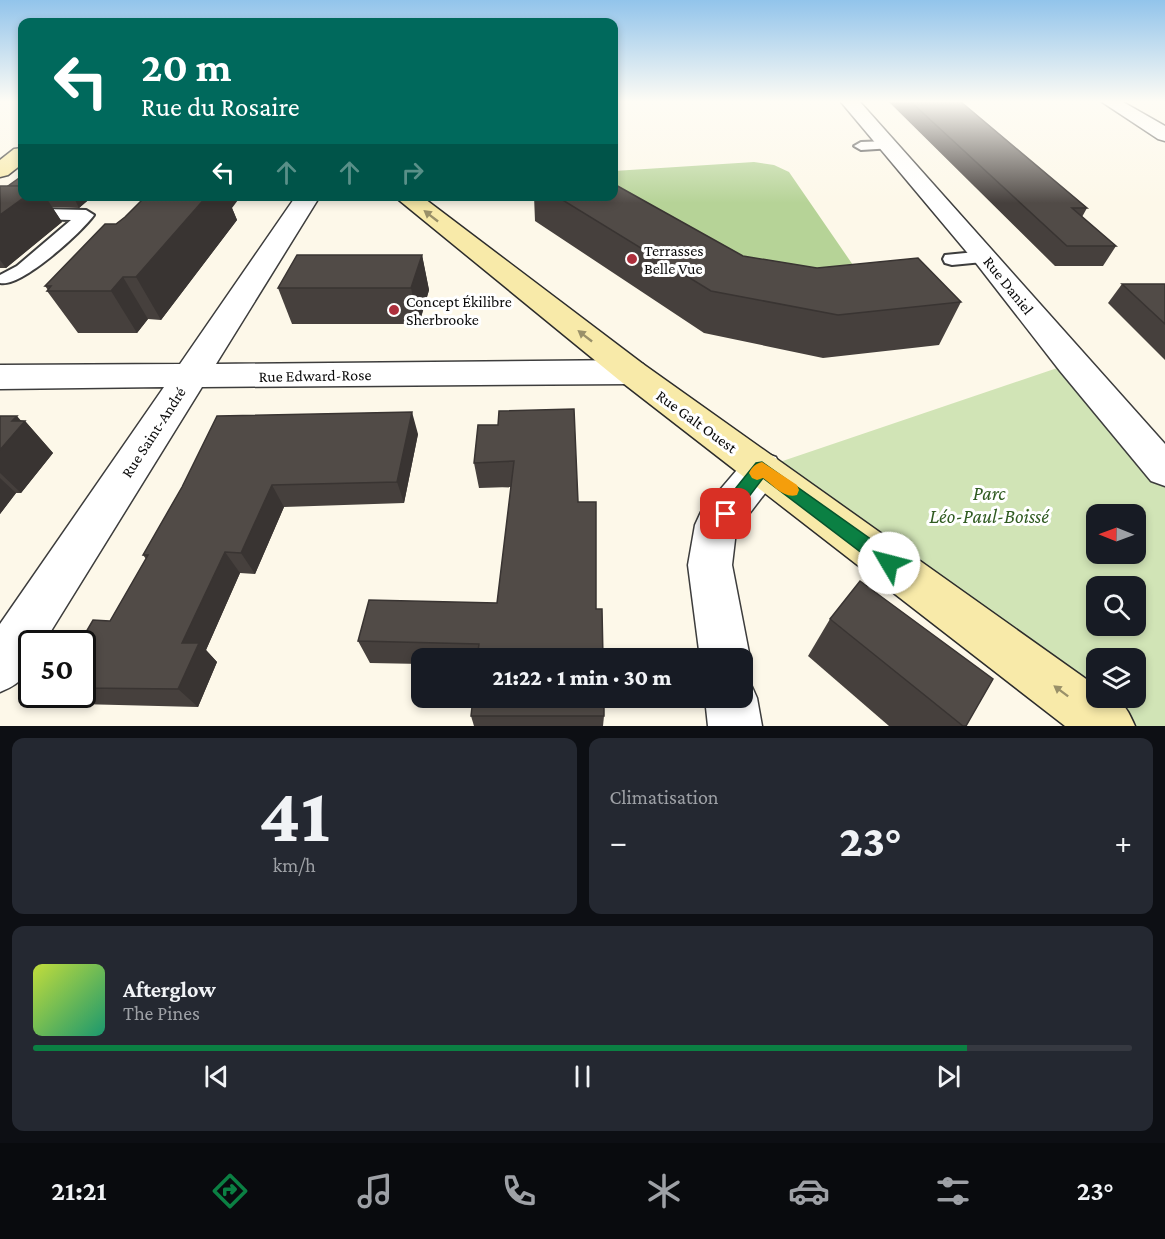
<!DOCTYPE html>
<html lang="fr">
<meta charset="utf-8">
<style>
:root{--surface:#171b24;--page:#242831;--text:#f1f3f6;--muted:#9ea1a6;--line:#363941;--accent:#0b8043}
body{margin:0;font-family:"Crimson Pro",serif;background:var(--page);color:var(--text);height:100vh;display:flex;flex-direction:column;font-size:22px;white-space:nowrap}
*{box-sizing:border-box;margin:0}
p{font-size:20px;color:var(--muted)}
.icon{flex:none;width:33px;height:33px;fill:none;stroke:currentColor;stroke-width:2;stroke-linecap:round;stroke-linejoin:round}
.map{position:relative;height:726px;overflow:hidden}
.side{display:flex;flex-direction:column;gap:12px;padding:12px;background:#0d0f14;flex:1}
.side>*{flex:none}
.banner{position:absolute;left:18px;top:18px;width:600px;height:183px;border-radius:12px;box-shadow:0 3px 9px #0003;background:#00695c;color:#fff;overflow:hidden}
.needle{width:39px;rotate:271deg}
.buttons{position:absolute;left:1086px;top:504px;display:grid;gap:12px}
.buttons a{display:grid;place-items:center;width:60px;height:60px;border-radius:12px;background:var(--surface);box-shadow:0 3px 9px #0003;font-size:30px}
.speed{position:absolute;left:18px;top:630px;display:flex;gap:12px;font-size:30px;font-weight:700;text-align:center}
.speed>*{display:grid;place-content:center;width:78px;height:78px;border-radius:50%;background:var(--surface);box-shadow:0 3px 9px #0003;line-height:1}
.speed .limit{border:3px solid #111;border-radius:9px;background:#fff;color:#111}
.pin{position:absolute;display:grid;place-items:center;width:51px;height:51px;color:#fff;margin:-26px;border-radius:12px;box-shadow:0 3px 9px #0006}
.me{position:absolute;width:66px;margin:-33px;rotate:307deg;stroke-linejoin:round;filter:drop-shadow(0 0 4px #0008)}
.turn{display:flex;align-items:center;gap:21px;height:126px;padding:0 24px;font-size:27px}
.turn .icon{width:78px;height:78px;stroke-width:2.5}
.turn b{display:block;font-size:42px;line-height:51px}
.lanes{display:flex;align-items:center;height:57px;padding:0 24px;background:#0003;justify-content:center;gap:30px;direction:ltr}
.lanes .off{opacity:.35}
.big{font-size:45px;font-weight:800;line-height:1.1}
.side .tile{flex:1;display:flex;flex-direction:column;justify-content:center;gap:9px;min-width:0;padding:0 21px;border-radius:12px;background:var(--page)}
.side .dial{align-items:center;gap:0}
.dial b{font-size:78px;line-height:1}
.song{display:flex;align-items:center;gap:18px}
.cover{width:72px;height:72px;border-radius:9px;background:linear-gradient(135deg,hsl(70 70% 55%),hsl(160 70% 35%))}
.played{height:6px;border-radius:3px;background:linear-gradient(90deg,var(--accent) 85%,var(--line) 85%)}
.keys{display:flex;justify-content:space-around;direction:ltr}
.heat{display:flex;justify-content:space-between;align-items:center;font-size:33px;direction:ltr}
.side .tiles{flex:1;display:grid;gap:12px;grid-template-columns:1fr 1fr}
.tile:last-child{grid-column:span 2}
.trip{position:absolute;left:411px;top:648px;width:342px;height:60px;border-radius:12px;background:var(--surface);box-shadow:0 3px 9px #0003;font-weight:800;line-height:60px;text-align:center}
.menu{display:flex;height:96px;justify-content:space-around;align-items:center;background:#090b0e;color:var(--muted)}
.menu .icon{width:42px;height:42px}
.menu .active{color:var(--accent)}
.menu b{font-size:27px;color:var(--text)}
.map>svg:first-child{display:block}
.green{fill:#d1e4b6;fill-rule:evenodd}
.forest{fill:#b6d397}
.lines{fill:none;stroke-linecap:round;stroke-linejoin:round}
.service-casing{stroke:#3d3d3d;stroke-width:4}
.minor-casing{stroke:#3d3d3d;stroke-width:3}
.secondary-casing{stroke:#2c2c2c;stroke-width:3}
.service{fill:#fff;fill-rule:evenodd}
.minor{fill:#fff;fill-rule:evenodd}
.secondary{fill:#f8eaa9;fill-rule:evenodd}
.wall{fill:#46403d}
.shaded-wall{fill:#393432}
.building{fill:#514b47;stroke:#393432;stroke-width:1.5}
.oneway{fill:#999069}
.route{fill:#0b8043;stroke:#07532c;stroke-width:1.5}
.slow{fill:#f59e0b}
.poi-dot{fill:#ad2f3c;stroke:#fff;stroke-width:2}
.labels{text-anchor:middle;stroke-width:6;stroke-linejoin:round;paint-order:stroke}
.poi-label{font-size:16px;fill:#0a0a0a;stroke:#fff;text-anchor:start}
.street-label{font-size:16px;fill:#0a0a0a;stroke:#fff}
.near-park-label{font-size:20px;font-style:italic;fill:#305b21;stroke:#fff}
</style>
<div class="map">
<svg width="1165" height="726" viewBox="0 0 1165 726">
<rect width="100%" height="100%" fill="#fdf8e9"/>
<!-- green -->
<path class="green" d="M 1072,363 L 1165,470 L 1165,726 L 1108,726 L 762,468 ZM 1096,514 L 1136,514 L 1136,554 L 1096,554 ZM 1096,586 L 1136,586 L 1136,626 L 1096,626 ZM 1096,658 L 1136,658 L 1136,698 L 1096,698 Z"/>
<!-- forest -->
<path class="forest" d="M 754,162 L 774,165 L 789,172 L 855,268 L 723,273 L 614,196 L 614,171 Z"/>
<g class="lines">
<!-- service casing -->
<g class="service-casing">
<g id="service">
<path d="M 888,141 L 895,145 L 893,148 L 861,150 L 854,146 L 861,142 Z"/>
<path d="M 0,208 L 86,210 L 94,215 C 82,232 21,288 0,283 L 0,275 L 17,266 L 71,220 L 0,218 Z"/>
<path d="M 986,251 L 993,253 L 995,257 L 993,261 L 952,265 L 945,263 L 943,259 L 945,255 Z"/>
</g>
</g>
<!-- minor casing -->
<g class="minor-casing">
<g id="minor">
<path d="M 841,102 L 860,102 L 1165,444 L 1165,486 L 1151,481 L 1060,371 L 976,263 Z"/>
<path d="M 1102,102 L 1123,102 L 1165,126 L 1165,141 L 1158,139 Z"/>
<path d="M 296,196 L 320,196 L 216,364 L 631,360 L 643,364 L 648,372 L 643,380 L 631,384 L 202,387 L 43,644 L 32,644 C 32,671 25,682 0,692 L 0,624 L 164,387 L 0,389 L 0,365 L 180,364 Z"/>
<path d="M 762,452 L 776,457 L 781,468 L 776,479 L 736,531 L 732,565 L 750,658 L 742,676 L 742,658 L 700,658 L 688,565 L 695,525 L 701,512 L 748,457 Z"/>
<path d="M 742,677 L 749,680 L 757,698 L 762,726 L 708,726 L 705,698 L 742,698 Z"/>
</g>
</g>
<!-- secondary casing -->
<g class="secondary-casing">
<g id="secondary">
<path d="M 22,148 L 22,164 L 8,175 L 0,177 L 0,160 L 14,149 Z"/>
<path d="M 394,196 L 421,196 L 643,364 L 1096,686 L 1096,698 C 1122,698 1125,704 1135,726 L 1065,726 L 619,380 Z"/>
</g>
</g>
<!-- service -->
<use href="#service" class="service"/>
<!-- minor -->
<use href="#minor" class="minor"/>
<!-- secondary -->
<use href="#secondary" class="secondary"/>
</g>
<!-- wall -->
<g class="wall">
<path d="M 889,102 L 961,102 L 1087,208 L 1082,217 L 1116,246 L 1103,266 L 1055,266 Z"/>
<path d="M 0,186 L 22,196 L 93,196 L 79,208 L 52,207 L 62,222 L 6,268 L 0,268 Z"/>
<path d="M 534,196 L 614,196 L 743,256 L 961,302 L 939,345 L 823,358 L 704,333 L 535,221 Z"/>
<path d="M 232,208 L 237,220 L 161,320 L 148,319 L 137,333 L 78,333 L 47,291 L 48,290 L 45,286 L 116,224 Z"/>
<path d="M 422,255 L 429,290 L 419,324 L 292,324 L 278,288 Z"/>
<path d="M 1122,284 L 1165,284 L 1165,360 L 1108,303 Z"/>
<path d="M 0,416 L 25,421 L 53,453 L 21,493 L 16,493 L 0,514 Z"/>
<path d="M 478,425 L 578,502 L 596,609 L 603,658 L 422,658 L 422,664 L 370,663 L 358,641 L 497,603 L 511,487 L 479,488 L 474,463 Z"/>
<path d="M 418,434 L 404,503 L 284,507 L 255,574 L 240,573 L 206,650 L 217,662 L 198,707 L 79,704 L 64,694 L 82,694 L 82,644 L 110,621 L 146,559 L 143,555 L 182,487 Z"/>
<path d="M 830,619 L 966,726 L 889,726 L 808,656 Z"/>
<path d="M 471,716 L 604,716 L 603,726 L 474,726 Z"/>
</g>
<!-- shaded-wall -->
<g class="shaded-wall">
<path d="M 26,196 L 45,196 L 62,222 L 6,268 L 0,260 L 0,215 Z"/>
<path d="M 73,196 L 93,196 L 79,208 Z"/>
<path d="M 207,196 L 241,196 L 232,208 L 237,220 L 161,320 L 136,277 Z"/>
<path d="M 422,255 L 429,290 L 419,324 L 411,288 Z"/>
<path d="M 123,277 L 148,319 L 137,333 L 111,291 Z"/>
<path d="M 412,412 L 418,434 L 404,503 L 397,482 Z"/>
<path d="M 17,416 L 23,423 L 25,421 L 53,453 L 21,493 L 0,473 L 0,450 L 12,421 Z"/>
<path d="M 0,478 L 16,493 L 0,514 Z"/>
<path d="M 272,485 L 284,507 L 255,574 L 241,553 Z"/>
<path d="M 225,552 L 240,573 L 206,650 L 217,662 L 198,707 L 178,689 L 182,643 Z"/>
</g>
<!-- building -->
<g class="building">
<path d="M 911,102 L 961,102 L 1087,208 L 1072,208 L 1116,246 L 1067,246 Z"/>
<path d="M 22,176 L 22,186 L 8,186 Z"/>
<path d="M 614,184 L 743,256 L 817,268 L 918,258 L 961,302 L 838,315 L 711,291 L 556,196 L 614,196 Z"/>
<path d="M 0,186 L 22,186 L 22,196 L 26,196 L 0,215 Z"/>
<path d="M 146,196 L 207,196 L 136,277 L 123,277 L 111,291 L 47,291 L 51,286 L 45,286 L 105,224 L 116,224 L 125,217 Z"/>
<path d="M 297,255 L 422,255 L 411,288 L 278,288 Z"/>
<path d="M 1122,284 L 1165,284 L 1165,324 Z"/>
<path d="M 574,409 L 578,502 L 596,502 L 596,609 L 602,609 L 603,658 L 477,658 L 479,644 L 358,641 L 369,600 L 497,603 L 514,461 L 474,463 L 478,425 L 498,425 L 499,411 Z"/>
<path d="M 412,412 L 397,482 L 272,485 L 241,553 L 225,552 L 182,643 L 199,643 L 178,689 L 82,688 L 82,644 L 79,644 L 93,620 L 110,621 L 148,555 L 143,555 L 182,487 L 217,416 Z"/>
<path d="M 0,416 L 17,416 L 12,421 L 25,421 L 0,450 Z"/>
<path d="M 860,581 L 993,679 L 966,726 L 963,726 L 830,619 Z"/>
<path d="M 473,698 L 604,698 L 604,716 L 471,716 Z"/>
</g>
<!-- one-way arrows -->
<defs><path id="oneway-solid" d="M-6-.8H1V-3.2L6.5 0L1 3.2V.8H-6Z" transform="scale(1.5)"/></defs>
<g class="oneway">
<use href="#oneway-solid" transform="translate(431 216) rotate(-142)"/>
<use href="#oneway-solid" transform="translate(585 336) rotate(-142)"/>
<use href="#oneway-solid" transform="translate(1061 691) rotate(-143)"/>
</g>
<!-- sky -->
<linearGradient id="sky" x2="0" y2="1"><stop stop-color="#92c4eb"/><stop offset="0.5" stop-color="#fefcf5"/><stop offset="1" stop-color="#fefcf5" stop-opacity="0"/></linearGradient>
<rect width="1165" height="203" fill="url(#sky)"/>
<!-- route -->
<path class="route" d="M 762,462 L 896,557 L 898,563 L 896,569 L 889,571 L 883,569 L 763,478 L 732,519 L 726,521 L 719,519 L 717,514 L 719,509 L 756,463 Z"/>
<!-- slow -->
<path class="slow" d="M 762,462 L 797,485 L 799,490 L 797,495 C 784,499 773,485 763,478 L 757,480 L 752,478 L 749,473 C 752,467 755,464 762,462 Z"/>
<!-- markers -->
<g class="poi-dot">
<circle cx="632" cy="259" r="6"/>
<circle cx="394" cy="310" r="6"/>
</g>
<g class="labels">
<!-- poi labels -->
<g class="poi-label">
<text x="644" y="256">Terrasses<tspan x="644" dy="18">Belle Vue</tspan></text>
<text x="406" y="307">Concept Ékilibre<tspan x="406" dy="18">Sherbrooke</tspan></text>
</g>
<!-- street labels -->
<g class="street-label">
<text transform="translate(1009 285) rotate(51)" y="6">Rue Daniel</text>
<text transform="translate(315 375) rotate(-1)" y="6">Rue Edward-Rose</text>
<text transform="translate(697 421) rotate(36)" y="6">Rue Galt Ouest</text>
<text transform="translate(153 432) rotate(-57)" y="6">Rue Saint-André</text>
</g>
<!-- near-park labels -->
<g class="near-park-label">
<text x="989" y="500">Parc<tspan x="989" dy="23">Léo-Paul-Boissé</tspan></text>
</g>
</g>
</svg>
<div class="buttons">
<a><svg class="needle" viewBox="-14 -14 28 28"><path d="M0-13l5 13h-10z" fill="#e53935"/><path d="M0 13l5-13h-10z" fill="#9ea1a6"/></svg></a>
<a><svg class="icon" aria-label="search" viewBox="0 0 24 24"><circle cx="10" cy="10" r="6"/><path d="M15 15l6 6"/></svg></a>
<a><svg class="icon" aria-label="layers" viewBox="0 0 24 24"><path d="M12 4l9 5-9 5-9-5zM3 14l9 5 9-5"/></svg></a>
</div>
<div class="speed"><div class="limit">50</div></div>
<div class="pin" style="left:726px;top:514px;background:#d93025"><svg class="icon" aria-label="arrive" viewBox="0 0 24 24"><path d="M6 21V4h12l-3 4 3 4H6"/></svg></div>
<svg class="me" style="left:889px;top:563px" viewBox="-20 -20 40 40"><circle r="19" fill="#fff"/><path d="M0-13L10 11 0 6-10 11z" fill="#0b8043"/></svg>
<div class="trip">21:22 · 1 min · 30 m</div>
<div class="banner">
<div class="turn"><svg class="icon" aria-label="left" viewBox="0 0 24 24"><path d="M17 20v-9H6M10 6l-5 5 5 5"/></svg><div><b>20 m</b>Rue du Rosaire</div></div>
<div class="lanes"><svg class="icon" aria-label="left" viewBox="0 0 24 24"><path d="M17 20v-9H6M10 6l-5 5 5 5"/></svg><svg class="icon off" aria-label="ahead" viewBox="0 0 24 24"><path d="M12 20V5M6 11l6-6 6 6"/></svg><svg class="icon off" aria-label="ahead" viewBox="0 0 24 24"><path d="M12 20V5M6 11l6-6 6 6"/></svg><svg class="icon off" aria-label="right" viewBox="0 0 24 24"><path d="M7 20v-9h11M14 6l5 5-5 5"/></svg></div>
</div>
</div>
<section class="side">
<div class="tiles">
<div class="tile dial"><b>41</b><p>km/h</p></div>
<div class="tile"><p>Climatisation</p>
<div class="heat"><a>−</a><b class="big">23°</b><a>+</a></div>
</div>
<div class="tile">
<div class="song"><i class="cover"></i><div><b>Afterglow</b><p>The Pines</p></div></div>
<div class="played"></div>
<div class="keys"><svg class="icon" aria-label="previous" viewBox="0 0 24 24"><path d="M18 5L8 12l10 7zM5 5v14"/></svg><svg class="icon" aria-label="pause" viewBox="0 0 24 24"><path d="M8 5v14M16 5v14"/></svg><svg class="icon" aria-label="next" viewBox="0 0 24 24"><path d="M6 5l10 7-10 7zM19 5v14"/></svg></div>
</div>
</div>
</section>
<nav class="menu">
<b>21:21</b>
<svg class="icon active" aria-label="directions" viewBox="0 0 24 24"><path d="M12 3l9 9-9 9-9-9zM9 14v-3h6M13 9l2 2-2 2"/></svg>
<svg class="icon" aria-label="music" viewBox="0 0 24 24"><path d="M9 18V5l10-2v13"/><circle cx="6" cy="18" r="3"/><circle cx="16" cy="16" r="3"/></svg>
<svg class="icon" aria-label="phone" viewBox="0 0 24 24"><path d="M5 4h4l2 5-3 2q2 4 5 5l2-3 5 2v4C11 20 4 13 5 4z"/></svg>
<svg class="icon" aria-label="climate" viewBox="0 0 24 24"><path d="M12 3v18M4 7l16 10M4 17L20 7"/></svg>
<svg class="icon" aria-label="car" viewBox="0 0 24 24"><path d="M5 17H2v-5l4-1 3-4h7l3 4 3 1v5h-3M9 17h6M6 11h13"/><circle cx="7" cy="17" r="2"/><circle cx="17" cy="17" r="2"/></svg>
<svg class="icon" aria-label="filters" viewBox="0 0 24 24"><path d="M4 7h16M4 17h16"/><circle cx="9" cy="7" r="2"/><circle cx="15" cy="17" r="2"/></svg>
<b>23°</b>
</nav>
